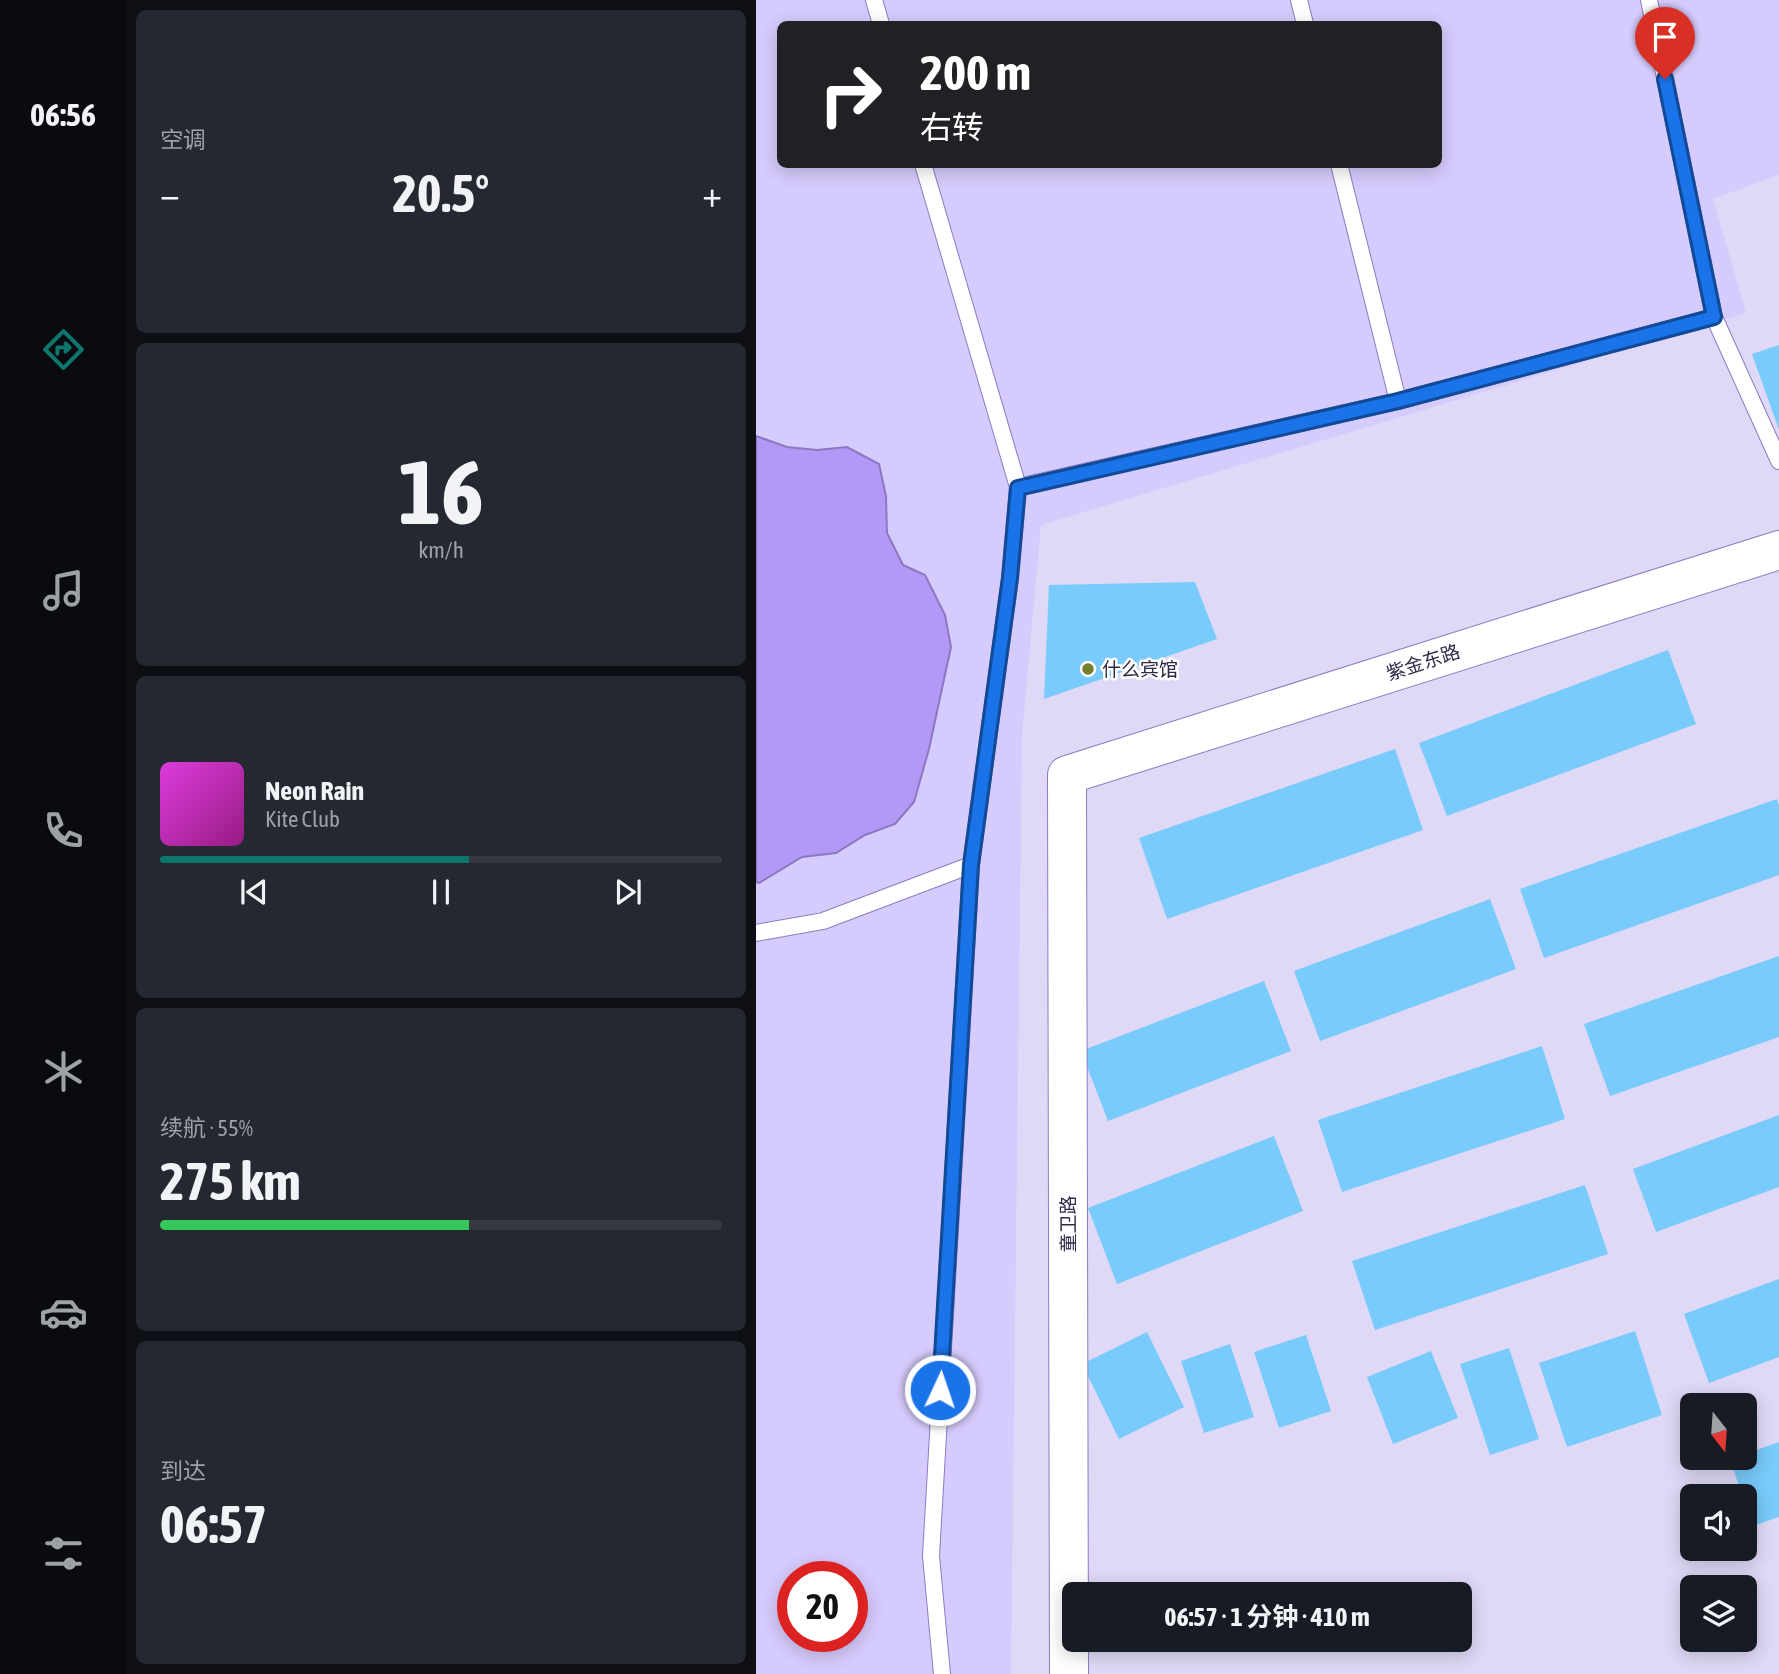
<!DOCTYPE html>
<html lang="zh">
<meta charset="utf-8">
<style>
:root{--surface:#171b24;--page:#242831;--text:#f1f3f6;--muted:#9ea1a6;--line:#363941;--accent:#0f766e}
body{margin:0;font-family:"Asap Condensed","Noto Sans SC",sans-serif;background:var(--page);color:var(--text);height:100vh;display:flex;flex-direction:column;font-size:26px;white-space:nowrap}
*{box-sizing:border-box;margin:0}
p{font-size:23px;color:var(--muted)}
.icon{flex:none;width:38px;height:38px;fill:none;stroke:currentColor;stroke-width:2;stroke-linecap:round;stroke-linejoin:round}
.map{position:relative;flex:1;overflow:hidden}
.sheet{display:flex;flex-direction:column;gap:10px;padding:10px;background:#0d0f14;width:630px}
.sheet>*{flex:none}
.guide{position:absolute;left:21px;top:21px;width:665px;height:147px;border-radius:10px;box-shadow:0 4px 18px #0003;background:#202124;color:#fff;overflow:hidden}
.needle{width:46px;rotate:163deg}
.buttons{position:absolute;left:924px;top:1393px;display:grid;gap:14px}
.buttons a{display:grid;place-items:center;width:77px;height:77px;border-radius:10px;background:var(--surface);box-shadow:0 4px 18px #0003;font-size:35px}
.speed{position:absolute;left:21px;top:1561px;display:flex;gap:14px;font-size:35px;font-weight:700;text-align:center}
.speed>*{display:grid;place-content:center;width:91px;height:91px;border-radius:50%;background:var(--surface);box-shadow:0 4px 18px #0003;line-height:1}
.speed .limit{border:10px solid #d22;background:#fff;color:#111}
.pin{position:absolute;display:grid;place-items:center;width:60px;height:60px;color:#fff;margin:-72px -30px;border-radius:50% 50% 50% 0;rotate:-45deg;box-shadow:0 0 7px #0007}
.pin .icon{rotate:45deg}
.me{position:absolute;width:77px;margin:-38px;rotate:3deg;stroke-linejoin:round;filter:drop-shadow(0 0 5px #0008)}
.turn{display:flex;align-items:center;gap:24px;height:147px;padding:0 28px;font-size:32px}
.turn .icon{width:91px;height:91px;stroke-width:2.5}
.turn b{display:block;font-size:49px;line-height:60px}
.big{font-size:52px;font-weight:700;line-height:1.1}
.sheet .tile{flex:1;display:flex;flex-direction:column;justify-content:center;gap:10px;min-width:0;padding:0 24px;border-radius:10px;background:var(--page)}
.sheet .dial{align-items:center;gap:0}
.dial b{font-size:91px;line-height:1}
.song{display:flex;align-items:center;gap:21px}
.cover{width:84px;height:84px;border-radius:10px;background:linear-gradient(135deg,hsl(300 70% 55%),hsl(310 70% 35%))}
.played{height:7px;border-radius:4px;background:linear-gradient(90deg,var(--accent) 55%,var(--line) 55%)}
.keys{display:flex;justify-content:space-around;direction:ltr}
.heat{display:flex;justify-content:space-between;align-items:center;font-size:38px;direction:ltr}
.charge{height:10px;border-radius:5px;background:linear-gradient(90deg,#34c759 55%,var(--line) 0)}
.trip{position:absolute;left:306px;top:1582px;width:410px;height:70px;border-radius:10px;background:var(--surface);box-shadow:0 4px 18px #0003;font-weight:700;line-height:70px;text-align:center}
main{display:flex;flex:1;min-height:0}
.tab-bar{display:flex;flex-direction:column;width:126px;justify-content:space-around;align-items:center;background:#090b0e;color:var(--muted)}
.tab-bar .icon{width:49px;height:49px}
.tab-bar .current{color:var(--accent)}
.tab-bar b{font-size:32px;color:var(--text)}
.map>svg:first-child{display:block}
.built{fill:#d6cbfd;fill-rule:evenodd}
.water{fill:#b199f5;stroke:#8b78c1;stroke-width:2}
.building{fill:#78cbfa}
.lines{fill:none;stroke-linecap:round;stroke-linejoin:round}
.lane-casing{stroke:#8d7bc2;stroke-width:18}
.secondary-casing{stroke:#8d7bc2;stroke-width:40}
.lane{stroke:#fff;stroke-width:16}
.secondary{stroke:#fff;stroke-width:38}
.route-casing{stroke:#114b97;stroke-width:18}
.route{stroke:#1a73e8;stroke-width:12}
.poi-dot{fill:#767f2b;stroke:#fff;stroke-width:2.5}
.labels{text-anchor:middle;stroke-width:5;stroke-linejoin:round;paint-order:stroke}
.street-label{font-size:19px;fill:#322a47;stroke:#fff}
.poi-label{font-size:19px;fill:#322a47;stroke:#fff;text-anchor:start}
</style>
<main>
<nav class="tab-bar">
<b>06:56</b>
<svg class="icon current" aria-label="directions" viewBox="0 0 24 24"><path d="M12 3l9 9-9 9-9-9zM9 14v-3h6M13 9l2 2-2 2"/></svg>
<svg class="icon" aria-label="music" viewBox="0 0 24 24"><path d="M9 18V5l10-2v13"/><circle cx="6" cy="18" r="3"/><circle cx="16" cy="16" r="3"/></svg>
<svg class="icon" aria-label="phone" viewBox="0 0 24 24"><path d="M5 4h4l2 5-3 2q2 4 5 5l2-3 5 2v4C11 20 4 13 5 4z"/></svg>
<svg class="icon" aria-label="climate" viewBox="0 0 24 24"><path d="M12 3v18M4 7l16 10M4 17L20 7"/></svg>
<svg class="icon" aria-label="car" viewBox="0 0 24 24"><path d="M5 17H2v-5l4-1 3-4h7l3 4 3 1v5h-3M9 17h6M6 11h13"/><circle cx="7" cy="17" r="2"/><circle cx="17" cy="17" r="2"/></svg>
<svg class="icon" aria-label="filters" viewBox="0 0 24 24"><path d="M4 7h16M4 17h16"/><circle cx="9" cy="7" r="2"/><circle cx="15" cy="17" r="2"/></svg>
</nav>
<section class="sheet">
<div class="tile"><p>空调</p>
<div class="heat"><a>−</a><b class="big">20.5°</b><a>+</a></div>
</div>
<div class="tile dial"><b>16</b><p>km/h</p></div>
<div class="tile">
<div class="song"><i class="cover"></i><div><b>Neon Rain</b><p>Kite Club</p></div></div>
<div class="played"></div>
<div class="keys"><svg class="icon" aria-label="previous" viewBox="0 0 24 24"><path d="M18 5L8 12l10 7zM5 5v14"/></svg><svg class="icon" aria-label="pause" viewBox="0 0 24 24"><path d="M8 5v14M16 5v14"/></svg><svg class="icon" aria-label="next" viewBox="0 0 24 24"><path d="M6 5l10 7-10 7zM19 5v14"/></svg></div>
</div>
<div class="tile"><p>续航 · 55%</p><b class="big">275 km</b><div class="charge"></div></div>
<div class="tile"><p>到达</p><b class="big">06:57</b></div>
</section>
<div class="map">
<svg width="1023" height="1674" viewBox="0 0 1023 1674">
<rect width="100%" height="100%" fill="#dfd9f7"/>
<!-- built -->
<path class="built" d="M 0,0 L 1023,0 L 1023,175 L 957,199 L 990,313 L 285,525 L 266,735 L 255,1674 L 0,1674 ZM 24,24 L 682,24 L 682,164 L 24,164 ZM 37,1577 L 96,1577 L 96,1636 L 37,1636 Z"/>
<!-- water -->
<path class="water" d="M 0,436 L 31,447 L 61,450 L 91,447 L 123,464 L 130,496 L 131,533 L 147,565 L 169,575 L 189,615 L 195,647 L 173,749 L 158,802 L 139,824 L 109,835 L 80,853 L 46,857 L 3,883 L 0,882 Z"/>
<!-- building -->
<g class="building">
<path d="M 1023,345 L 1023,430 L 996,354 Z"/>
<path d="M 439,582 L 461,639 L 288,699 L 293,585 Z"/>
<path d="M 912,650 L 940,724 L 691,816 L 663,743 Z"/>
<path d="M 639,749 L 667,830 L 411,919 L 383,838 Z"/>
<path d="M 1021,799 L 1023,806 L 1023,875 L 788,958 L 764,889 Z"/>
<path d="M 734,899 L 760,969 L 564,1041 L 538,971 Z"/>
<path d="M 1023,956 L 1023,1037 L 854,1096 L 828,1024 Z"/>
<path d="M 508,981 L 535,1051 L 352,1121 L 325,1051 Z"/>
<path d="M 786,1046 L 809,1119 L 586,1192 L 562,1120 Z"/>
<path d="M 1023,1115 L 1023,1187 L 900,1232 L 877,1169 Z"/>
<path d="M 518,1136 L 547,1211 L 361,1284 L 332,1208 Z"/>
<path d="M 829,1185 L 852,1254 L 619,1330 L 596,1261 Z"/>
<path d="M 1023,1279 L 1023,1357 L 953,1383 L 928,1314 Z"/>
<path d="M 879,1331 L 906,1415 L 811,1447 L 783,1363 Z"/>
<path d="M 391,1332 L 428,1407 L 363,1439 L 326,1364 Z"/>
<path d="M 550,1335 L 575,1411 L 523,1428 L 498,1352 Z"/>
<path d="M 474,1344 L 498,1417 L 448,1433 L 425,1361 Z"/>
<path d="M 753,1348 L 783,1439 L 734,1455 L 704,1364 Z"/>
<path d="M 675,1351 L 702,1418 L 637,1444 L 611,1377 Z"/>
<path d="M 1023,1442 L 1023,1517 L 997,1526 L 989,1503 L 989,1496 L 986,1496 L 974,1459 L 989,1458 L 989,1454 Z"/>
</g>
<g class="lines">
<!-- lane casing -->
<g class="lane-casing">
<g id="lane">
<path d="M 118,0 L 125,24"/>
<path d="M 543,0 L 549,24"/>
<path d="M 893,0 L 958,317 L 1023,461"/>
<path d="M 167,164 L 262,487 L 254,578 L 215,865 L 175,1556 L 186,1674"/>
<path d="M 583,164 L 642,401"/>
<path d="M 262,487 L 642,401 L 958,317"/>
<path d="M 0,933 L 67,921 L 215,865"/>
</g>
</g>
<!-- secondary casing -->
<g class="secondary-casing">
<path id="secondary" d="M 313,1674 L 311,775 L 1023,550"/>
</g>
<!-- lane -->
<use href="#lane" class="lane"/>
<!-- secondary -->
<use href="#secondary" class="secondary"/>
</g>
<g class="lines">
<!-- route casing -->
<g class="route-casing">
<path id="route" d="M 184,1390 L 215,865 L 254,578 L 262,488 L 642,401 L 958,317 L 909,79"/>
</g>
<!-- route -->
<use href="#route" class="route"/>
</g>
<!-- markers -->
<circle class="poi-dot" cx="332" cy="669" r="7"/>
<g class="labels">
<!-- street labels -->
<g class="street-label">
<text transform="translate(667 662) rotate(-18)" y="7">紫金东路</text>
<text transform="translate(312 1224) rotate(-90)" y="7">童卫路</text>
</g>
<!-- poi labels -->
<g class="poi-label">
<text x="346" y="676">什么宾馆</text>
</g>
</g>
</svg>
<div class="buttons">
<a><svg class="needle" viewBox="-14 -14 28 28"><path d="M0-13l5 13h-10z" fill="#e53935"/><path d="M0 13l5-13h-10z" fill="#9ea1a6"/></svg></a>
<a><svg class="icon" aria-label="sound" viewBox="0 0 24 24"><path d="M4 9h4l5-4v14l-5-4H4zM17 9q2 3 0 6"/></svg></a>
<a><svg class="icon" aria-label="layers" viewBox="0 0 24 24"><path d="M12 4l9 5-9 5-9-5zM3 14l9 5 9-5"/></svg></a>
</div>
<div class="speed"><div class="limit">20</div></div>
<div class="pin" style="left:909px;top:79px;background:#d93025"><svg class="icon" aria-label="arrive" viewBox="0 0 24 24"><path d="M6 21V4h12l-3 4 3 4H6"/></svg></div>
<svg class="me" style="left:184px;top:1390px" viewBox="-20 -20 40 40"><circle r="17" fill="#1a73e8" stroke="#fff" stroke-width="3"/><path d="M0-11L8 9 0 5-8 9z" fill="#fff"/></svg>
<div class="trip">06:57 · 1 分钟 · 410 m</div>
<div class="guide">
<div class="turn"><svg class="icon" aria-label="right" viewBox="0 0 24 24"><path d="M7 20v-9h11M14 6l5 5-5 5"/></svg><div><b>200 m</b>右转</div></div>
</div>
</div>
</main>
